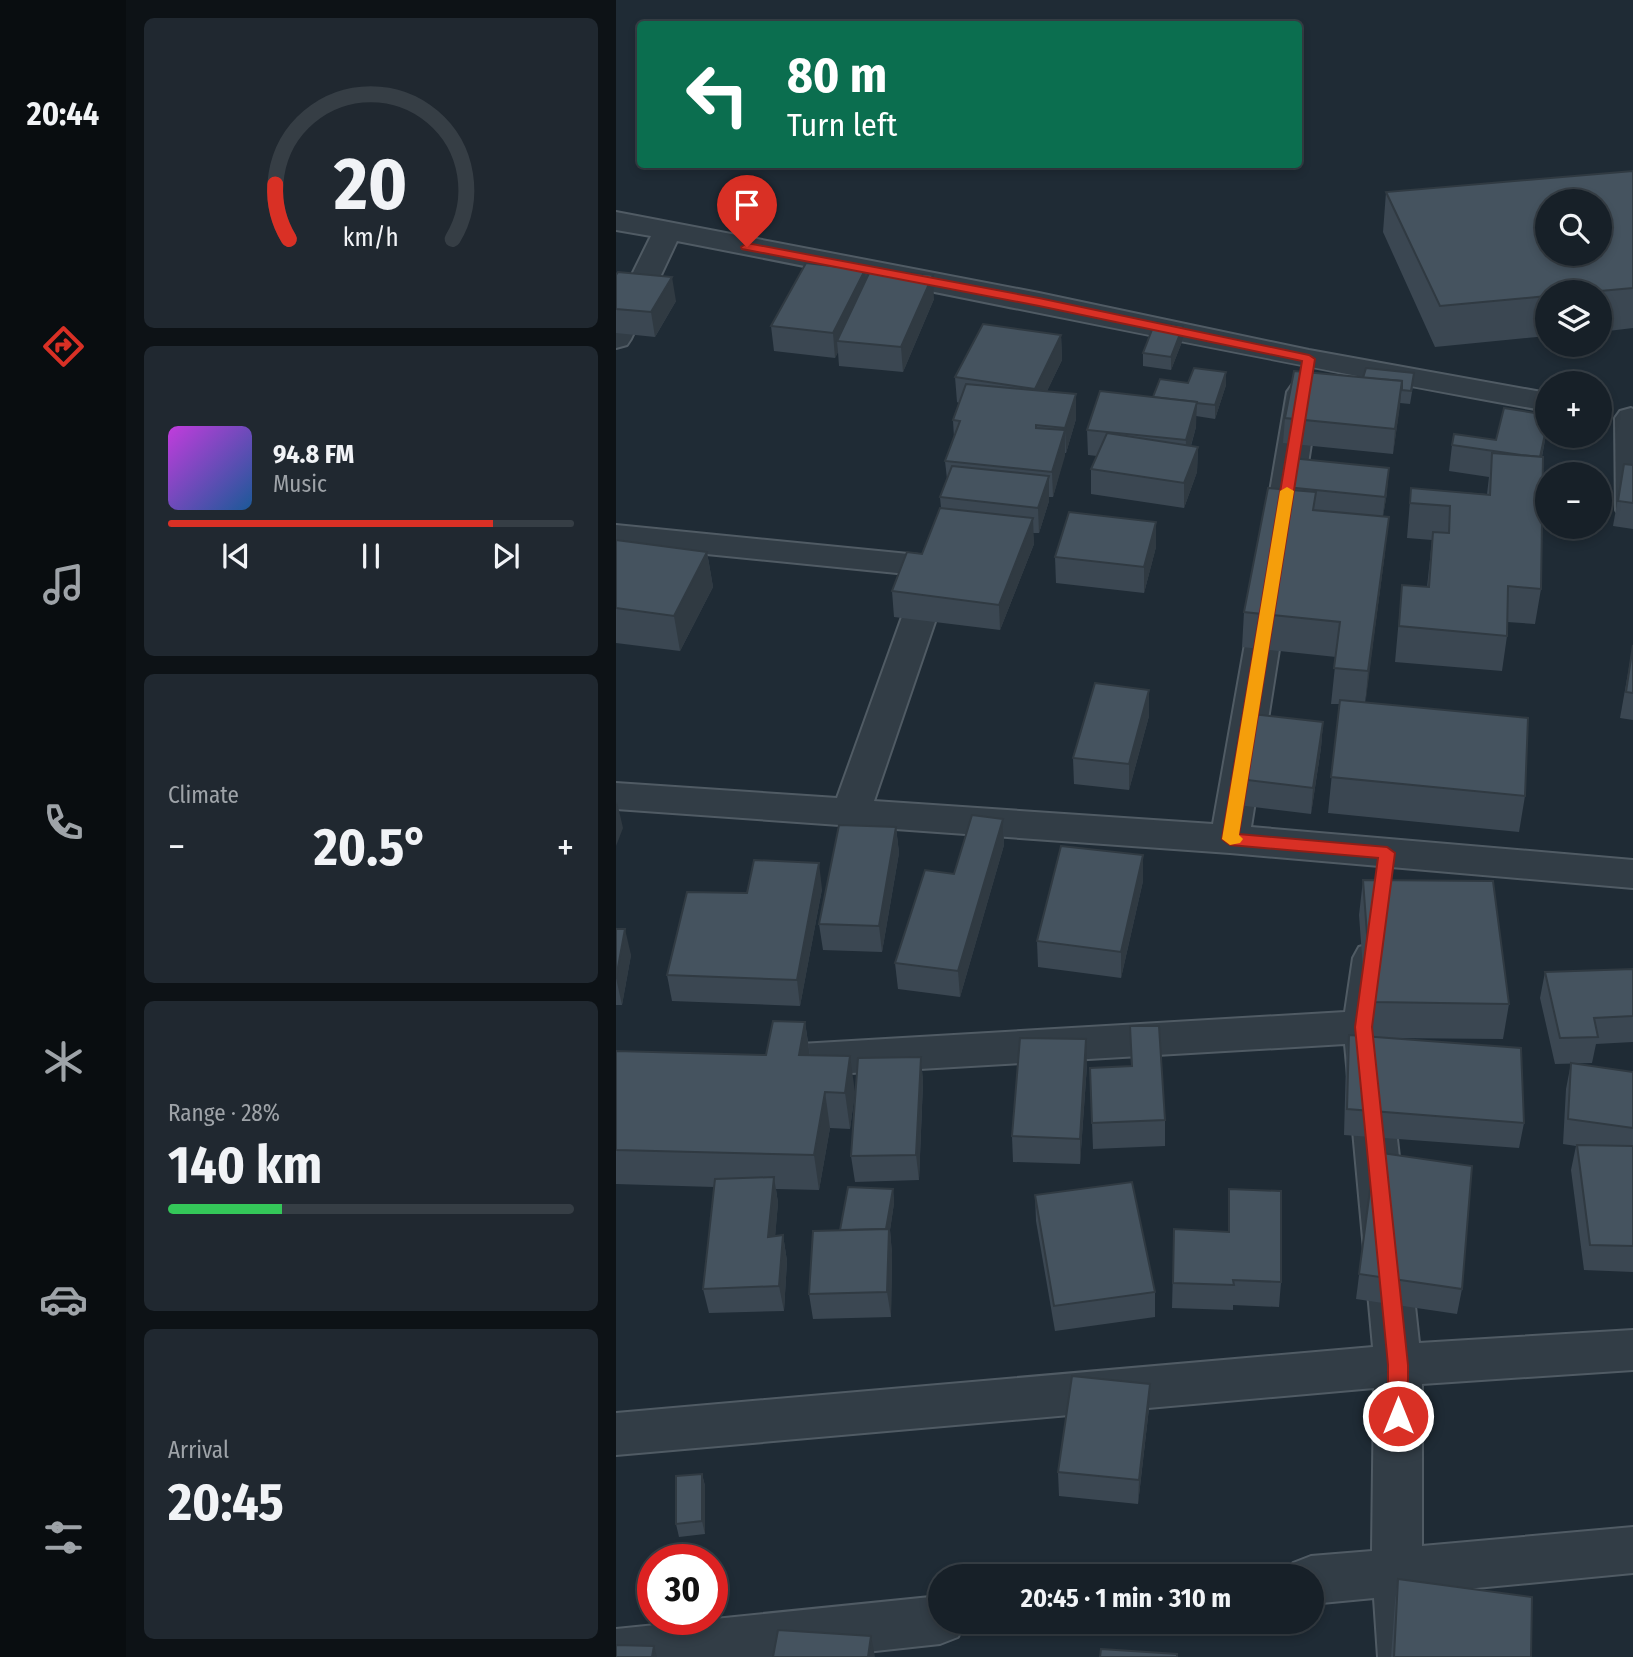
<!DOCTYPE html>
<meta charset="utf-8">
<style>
:root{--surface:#172028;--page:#202830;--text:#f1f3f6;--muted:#9ea3a8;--line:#363e45;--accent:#d93025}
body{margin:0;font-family:"Fira Sans Condensed",sans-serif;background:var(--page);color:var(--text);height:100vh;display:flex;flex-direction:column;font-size:26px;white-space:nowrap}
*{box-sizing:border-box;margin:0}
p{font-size:23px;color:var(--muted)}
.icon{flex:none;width:38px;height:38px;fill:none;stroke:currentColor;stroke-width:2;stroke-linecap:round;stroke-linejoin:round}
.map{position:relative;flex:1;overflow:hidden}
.panel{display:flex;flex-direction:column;gap:18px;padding:18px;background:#0d1216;width:490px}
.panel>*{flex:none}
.guide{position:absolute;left:21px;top:21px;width:665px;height:147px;border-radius:7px;box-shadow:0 4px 10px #0003,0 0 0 2px var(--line);background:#0b6e4f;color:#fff;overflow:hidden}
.buttons{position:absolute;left:919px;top:189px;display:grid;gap:14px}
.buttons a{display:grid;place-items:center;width:77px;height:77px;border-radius:50%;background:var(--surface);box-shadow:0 4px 10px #0003,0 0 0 2px var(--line);font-size:35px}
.speed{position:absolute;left:21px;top:1544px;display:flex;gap:14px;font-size:35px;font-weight:700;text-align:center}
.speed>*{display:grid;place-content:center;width:91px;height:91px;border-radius:50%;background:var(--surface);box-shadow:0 4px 10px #0003,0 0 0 2px var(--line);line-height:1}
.speed .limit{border:10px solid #d22;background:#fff;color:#111}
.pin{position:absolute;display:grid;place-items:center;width:60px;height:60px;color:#fff;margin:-72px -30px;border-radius:50% 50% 50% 0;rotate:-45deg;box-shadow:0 0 7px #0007}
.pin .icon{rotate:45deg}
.me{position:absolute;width:77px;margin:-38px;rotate:0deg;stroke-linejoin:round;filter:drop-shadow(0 0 5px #0008)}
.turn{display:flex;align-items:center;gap:24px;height:147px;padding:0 35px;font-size:32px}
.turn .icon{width:91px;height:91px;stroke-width:2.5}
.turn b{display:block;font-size:49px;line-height:60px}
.big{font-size:52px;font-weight:700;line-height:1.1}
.panel .tile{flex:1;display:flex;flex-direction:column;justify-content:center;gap:10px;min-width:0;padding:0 24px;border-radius:10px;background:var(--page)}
.panel .dial{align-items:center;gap:0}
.dial svg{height:182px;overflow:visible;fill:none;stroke:var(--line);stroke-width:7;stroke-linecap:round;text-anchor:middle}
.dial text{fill:var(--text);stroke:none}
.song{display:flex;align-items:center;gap:21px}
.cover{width:84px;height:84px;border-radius:10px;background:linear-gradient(135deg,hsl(290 70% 55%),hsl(210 70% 35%))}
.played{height:7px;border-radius:4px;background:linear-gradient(90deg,var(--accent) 80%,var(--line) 80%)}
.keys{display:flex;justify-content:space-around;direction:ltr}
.heat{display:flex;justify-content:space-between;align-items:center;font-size:38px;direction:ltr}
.charge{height:10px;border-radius:5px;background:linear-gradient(90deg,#34c759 28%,var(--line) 0)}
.trip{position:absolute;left:312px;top:1564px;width:396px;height:70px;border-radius:35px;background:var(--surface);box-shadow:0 4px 10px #0003,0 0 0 2px var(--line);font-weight:700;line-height:70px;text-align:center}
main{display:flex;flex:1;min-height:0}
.tabs{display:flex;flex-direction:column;width:126px;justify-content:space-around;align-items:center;background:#090d10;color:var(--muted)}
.tabs .icon{width:49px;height:49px}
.tabs .selected{color:var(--accent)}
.tabs b{font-size:32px;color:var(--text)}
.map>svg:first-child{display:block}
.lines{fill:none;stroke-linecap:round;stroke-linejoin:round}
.street-casing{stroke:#505b64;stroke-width:4}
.street{fill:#323d46;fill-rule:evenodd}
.wall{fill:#3b4752}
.shaded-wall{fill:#303a42}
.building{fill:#45535f;stroke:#303a42;stroke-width:2;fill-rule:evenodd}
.route{fill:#d93025;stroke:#8d1f18;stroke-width:2}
.slow{fill:#f59e0b}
</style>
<main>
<nav class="tabs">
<b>20:44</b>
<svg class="icon selected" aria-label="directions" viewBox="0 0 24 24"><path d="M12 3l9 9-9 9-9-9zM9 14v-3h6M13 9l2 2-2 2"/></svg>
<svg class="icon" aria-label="music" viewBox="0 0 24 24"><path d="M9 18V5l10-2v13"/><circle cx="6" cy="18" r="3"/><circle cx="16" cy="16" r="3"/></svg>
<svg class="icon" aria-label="phone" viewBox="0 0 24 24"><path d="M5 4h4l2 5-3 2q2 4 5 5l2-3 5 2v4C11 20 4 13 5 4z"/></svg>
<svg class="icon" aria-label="climate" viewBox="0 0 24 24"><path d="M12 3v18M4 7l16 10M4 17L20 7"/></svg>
<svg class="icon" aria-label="car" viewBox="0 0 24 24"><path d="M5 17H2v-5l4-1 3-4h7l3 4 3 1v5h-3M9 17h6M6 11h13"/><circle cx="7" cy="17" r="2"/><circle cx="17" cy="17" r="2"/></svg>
<svg class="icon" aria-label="filters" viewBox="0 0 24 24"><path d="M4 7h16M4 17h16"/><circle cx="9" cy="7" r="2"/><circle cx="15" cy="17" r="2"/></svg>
</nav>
<section class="panel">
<div class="tile dial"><svg viewBox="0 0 100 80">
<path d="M14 69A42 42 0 1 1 86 69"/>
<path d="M14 69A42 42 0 0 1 8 45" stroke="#d93025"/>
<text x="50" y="56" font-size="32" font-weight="700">20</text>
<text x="50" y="72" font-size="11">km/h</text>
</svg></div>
<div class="tile">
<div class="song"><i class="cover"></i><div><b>94.8 FM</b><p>Music</p></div></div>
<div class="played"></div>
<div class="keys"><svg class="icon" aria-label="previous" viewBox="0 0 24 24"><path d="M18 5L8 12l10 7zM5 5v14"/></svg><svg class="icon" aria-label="pause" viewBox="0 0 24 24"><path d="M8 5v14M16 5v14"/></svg><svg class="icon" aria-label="next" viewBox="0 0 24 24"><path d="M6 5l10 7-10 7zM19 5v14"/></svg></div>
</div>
<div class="tile"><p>Climate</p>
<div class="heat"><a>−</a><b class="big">20.5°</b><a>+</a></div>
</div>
<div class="tile"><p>Range · 28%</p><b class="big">140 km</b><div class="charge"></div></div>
<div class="tile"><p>Arrival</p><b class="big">20:45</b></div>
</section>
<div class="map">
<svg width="1017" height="1657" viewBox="0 0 1017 1657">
<rect width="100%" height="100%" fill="#1f2b35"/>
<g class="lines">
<!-- street casing -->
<g class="street-casing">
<g id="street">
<path d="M 0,212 L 423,293 L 693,350 L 931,393 L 931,411 C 640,359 351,297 61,241 L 15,339 L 11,345 L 0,348 L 0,307 L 35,236 L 0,230 Z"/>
<path d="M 687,383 L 698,385 L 703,392 L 685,509 L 680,516 L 668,519 L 656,516 L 651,509 L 671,392 L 676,385 Z"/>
<path d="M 1015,408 L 1017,409 L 1017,520 L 1005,517 L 1000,510 L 999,418 L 1004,411 Z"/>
<path d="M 0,525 L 333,558 L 338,566 L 258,801 L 597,824 L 637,599 L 642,591 L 654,588 L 666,591 L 671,599 L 635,827 L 1017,860 L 1017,888 L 614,853 L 0,809 L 0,783 L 221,798 L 301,575 L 0,545 Z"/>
<path d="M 757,943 L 771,947 L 777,958 L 769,1027 L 803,1343 L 1017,1330 L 1017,1370 L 806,1384 L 806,1546 L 1017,1527 L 1017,1573 L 808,1593 L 814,1657 L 762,1657 L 758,1598 L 695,1604 L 695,1577 L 671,1577 L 677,1563 L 695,1556 L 756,1551 L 758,1388 L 0,1455 L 0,1413 L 757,1347 L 729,1044 L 184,1076 L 169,1072 L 163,1060 L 169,1048 L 184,1044 L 729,1012 L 737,958 L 743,947 Z"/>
<path d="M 324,1596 L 324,1622 L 349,1622 L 342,1637 L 324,1644 L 204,1657 L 0,1657 L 0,1629 Z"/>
</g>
</g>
<!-- street -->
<use href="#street" class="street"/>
</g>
<!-- wall -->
<g class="wall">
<path d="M 1017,171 L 1017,328 L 984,332 L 984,292 L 931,292 L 931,336 L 819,347 L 767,232 L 770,192 Z"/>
<path d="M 249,270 L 250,279 L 318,299 L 287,372 L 223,366 L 222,352 L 219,358 L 158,351 L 155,326 Z"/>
<path d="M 0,275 L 60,301 L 39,337 L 0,333 Z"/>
<path d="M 567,326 L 567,339 L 555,370 L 527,366 L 527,353 Z"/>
<path d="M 445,335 L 446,360 L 431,391 L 460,419 L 450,453 L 449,453 L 437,497 L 433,497 L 433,501 L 423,533 L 417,533 L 418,544 L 384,630 L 278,617 L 276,591 L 306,554 L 325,508 L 324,497 L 331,479 L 329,461 L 338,438 L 337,420 L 343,403 L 341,402 L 339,377 Z"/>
<path d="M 610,372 L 610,385 L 599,419 L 580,416 L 580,427 L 575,446 L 582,447 L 581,472 L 568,508 L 475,494 L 475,469 L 481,456 L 472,455 L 471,430 L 537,397 L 572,383 Z"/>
<path d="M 797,386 L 794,404 L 784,403 L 777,454 L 667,443 L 669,418 Z"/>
<path d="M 931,415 L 931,429 L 926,457 L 925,589 L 919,624 L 891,622 L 891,636 L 886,671 L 779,662 L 786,585 L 811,587 L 816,540 L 791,538 L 795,488 L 871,494 L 873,477 L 833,471 L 836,445 L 880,440 Z"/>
<path d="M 675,458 L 771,493 L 767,516 L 769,552 L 749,703 L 909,796 L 903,832 L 712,813 L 723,704 L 715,704 L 720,657 L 626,647 L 628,612 L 670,490 Z"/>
<path d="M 1008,464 L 1017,465 L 1017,529 L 997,526 Z"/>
<path d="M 0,540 L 91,552 L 97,587 L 64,651 L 0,643 Z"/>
<path d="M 540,547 L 528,593 L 440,583 L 439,557 Z"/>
<path d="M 1017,645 L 1017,720 L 1004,718 Z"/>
<path d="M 533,716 L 513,790 L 458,784 L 457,758 Z"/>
<path d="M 707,722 L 705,748 L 695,814 L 614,804 L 615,778 Z"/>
<path d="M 387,819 L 388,845 L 344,997 L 282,989 L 279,963 L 338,874 Z"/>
<path d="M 280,827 L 283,853 L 266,952 L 207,950 L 203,924 Z"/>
<path d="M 527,855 L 527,881 L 505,978 L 422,967 L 421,941 Z"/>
<path d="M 747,880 L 893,1004 L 887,1039 L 769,1038 L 908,1123 L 903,1148 L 728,1135 L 730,1061 L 733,1035 L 752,1037 L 743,915 Z"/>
<path d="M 206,889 L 184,1006 L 56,1001 L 51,975 L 131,893 Z"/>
<path d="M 0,929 L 15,955 L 6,1005 L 0,1005 Z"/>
<path d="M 1017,969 L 1017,1042 L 980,1044 L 976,1063 L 939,1064 L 924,998 L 929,972 Z"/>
<path d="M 189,1022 L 194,1055 L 239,1092 L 234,1129 L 214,1128 L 203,1190 L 160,1189 L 162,1203 L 159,1236 L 167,1235 L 171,1261 L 168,1311 L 93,1313 L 87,1289 L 98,1187 L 0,1184 L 0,1051 L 150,1055 Z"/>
<path d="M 514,1026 L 549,1120 L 549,1146 L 477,1149 L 474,1068 L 515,1066 Z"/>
<path d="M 305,1057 L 307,1083 L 303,1180 L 239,1182 L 235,1156 Z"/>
<path d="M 955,1063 L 1017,1072 L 1017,1272 L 968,1270 L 955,1170 L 960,1146 L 947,1144 L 950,1089 Z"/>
<path d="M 471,1065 L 464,1164 L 397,1162 L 396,1136 Z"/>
<path d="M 759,1152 L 846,1289 L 841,1314 L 740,1299 Z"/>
<path d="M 277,1189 L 278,1203 L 274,1230 L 276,1254 L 275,1317 L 197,1319 L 193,1294 L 224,1230 Z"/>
<path d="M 613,1189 L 665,1282 L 663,1307 L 617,1305 L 617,1310 L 556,1308 L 558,1229 L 612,1232 Z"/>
<path d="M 419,1195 L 539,1292 L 539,1317 L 439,1331 L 420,1221 Z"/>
<path d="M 533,1408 L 522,1504 L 443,1496 L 442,1472 Z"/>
<path d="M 86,1474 L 89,1486 L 89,1534 L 63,1537 L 60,1524 Z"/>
<path d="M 782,1579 L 915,1657 L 775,1657 L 779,1602 Z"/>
</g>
<!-- shaded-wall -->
<g class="shaded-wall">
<path d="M 249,270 L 252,294 L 221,341 L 222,352 L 219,358 L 217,333 Z"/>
<path d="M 317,275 L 318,299 L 287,372 L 285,347 Z"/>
<path d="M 56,277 L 60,301 L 39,337 L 35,312 Z"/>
<path d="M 567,326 L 567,339 L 555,370 L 555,357 Z"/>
<path d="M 445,335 L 446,360 L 420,414 L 419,389 Z"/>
<path d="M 610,372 L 610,385 L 599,419 L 599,405 Z"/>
<path d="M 786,381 L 784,406 L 777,454 L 779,429 Z"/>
<path d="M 460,394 L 460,419 L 450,453 L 449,428 Z"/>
<path d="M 581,402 L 580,427 L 569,466 L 570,440 Z"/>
<path d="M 931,425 L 929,440 L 920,484 L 924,458 Z"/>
<path d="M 449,430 L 449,456 L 437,497 L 436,472 Z"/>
<path d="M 582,447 L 581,472 L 568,508 L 568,483 Z"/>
<path d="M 773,468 L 771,493 L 766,522 L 769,497 Z"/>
<path d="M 433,476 L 433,501 L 423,533 L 422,508 Z"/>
<path d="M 773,517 L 769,552 L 749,707 L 752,671 Z"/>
<path d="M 417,518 L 418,544 L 384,630 L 383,605 Z"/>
<path d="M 540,522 L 540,547 L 528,593 L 528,567 Z"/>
<path d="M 91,552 L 97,587 L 64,651 L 58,616 Z"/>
<path d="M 533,690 L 533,716 L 513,790 L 513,764 Z"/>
<path d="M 707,722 L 705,748 L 695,814 L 697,788 Z"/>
<path d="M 1,802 L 7,828 L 0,846 L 0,805 Z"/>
<path d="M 387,819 L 388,845 L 344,997 L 342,971 Z"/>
<path d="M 280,827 L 283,853 L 266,952 L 263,926 Z"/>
<path d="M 527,855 L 527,881 L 505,978 L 505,952 Z"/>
<path d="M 203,863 L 206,889 L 184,1006 L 181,980 Z"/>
<path d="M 9,929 L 15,955 L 6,1005 L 0,978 Z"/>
<path d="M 189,1022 L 194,1057 L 183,1055 Z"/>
<path d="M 470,1039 L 471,1065 L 464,1164 L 464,1139 Z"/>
<path d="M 234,1056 L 239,1092 L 234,1129 L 229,1093 Z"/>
<path d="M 305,1057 L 307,1083 L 303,1180 L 300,1155 Z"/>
<path d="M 209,1092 L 214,1128 L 203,1190 L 198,1155 Z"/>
<path d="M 158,1177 L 162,1203 L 157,1262 L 152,1237 Z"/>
<path d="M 277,1189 L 278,1203 L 274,1230 L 276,1254 L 275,1317 L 271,1292 L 269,1236 Z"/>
<path d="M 167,1235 L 171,1261 L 168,1311 L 163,1286 Z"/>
<path d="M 534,1384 L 533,1408 L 522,1504 L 523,1480 Z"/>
<path d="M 86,1474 L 89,1486 L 89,1534 L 86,1521 Z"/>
<path d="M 255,1636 L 259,1657 L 252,1657 Z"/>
<path d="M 38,1646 L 41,1657 L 36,1657 Z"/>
</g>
<!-- building -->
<g class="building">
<path d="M 1017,171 L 1017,288 L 973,292 L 931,292 L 931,296 L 824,306 L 770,192 ZM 931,201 L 984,201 L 984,254 L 931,254 Z"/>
<path d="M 190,263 L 249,270 L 217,333 L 155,326 Z"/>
<path d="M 255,269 L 317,275 L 285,347 L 221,341 Z"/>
<path d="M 2,272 L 56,277 L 35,312 L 0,309 L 0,275 Z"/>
<path d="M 539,322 L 567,326 L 555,357 L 527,353 Z"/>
<path d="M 367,324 L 445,335 L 419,389 L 339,377 Z"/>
<path d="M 578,368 L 610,372 L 599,405 L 581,403 L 581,402 L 537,397 L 544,379 L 572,383 Z"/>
<path d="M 750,368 L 798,373 L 795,391 L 786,390 L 786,381 L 747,378 Z"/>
<path d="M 678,371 L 786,381 L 779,429 L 669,418 Z"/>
<path d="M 350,384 L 460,394 L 449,428 L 420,425 L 420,428 L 449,430 L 436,472 L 329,461 L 344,421 L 337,420 Z"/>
<path d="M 484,391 L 581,402 L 570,440 L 471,430 Z"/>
<path d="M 888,408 L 931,415 L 931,425 L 924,457 L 905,455 L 836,445 L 838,434 L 880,440 Z"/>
<path d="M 491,433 L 582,447 L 568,483 L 475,469 Z"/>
<path d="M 876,453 L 927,457 L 925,589 L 892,586 L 891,636 L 783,626 L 786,585 L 813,587 L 817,532 L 833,533 L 834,506 L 794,503 L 795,488 L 874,495 Z"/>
<path d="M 675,458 L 773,468 L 769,497 L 670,487 Z"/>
<path d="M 1008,464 L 1017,465 L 1017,503 L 1002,501 Z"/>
<path d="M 336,466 L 433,476 L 422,508 L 324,497 Z"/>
<path d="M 652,488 L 700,492 L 697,510 L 773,517 L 752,671 L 718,668 L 724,622 L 628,612 Z"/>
<path d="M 324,508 L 417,518 L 383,605 L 276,591 L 291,552 L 306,554 Z"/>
<path d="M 453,512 L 540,522 L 528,567 L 439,557 Z"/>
<path d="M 0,540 L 91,552 L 58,616 L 0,608 Z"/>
<path d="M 1017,645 L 1017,693 L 1010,692 Z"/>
<path d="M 479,683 L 533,690 L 513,764 L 457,758 Z"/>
<path d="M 724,700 L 912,718 L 909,796 L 715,777 Z"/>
<path d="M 627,713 L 707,722 L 697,788 L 615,778 Z"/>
<path d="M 356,815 L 387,819 L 342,971 L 279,963 L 309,870 L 338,874 Z"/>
<path d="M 223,825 L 280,827 L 263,926 L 203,924 Z"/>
<path d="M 445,846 L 527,855 L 505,952 L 421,941 Z"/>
<path d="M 138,860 L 203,863 L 181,980 L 51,975 L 71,892 L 131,893 Z"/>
<path d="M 747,880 L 877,881 L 893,1004 L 756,1002 Z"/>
<path d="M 0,929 L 9,929 L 0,978 Z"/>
<path d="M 1017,969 L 1017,1016 L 978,1018 L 982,1037 L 944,1038 L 929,972 Z"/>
<path d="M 157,1021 L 189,1022 L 183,1055 L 234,1056 L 229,1093 L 209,1092 L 198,1155 L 0,1150 L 0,1051 L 150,1055 Z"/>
<path d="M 514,1026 L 543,1026 L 549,1120 L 476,1123 L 474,1068 L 516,1066 Z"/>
<path d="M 733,1035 L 905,1048 L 908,1123 L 731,1109 Z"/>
<path d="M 404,1038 L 470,1039 L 464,1139 L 396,1136 Z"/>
<path d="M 305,1057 L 300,1155 L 235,1156 L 242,1058 Z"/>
<path d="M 955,1063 L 1017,1072 L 1017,1128 L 952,1119 Z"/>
<path d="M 961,1145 L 1017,1146 L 1017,1246 L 974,1245 Z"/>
<path d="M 759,1152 L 856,1166 L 846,1289 L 743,1274 Z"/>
<path d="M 158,1177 L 152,1237 L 167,1235 L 163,1286 L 87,1289 L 99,1179 Z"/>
<path d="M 516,1182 L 539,1292 L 438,1306 L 419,1195 Z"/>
<path d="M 232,1187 L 277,1189 L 270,1229 L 224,1230 Z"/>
<path d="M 613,1189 L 665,1191 L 665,1282 L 617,1280 L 618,1285 L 557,1283 L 558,1229 L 613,1232 Z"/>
<path d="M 273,1229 L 271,1292 L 193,1294 L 197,1231 Z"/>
<path d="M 456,1376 L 534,1384 L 523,1480 L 442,1472 Z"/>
<path d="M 86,1474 L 86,1521 L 60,1524 L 60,1476 Z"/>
<path d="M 782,1579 L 916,1597 L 915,1657 L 778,1657 Z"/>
<path d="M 162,1630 L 255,1636 L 252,1657 L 157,1657 Z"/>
<path d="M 0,1645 L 38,1646 L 36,1657 L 0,1657 Z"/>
<path d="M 485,1649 L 561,1654 L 561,1657 L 484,1657 Z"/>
</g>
<!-- route -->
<path class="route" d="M 131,243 L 423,298 L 693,355 L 699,359 L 623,834 L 771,847 L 779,853 L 756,1027 L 792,1365 L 792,1416 L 789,1423 L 782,1425 L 775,1423 L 772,1416 L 772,1365 L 739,1027 L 762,858 L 614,845 L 606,839 L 686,361 L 423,306 L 126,249 L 125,247 Z"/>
<!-- slow -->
<path class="slow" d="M 671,487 L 678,491 L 623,835 L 627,839 L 624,843 L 614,845 L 606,839 L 664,491 Z"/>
</svg>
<div class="buttons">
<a><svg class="icon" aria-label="search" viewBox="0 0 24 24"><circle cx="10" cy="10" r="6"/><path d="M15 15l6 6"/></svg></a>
<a><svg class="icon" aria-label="layers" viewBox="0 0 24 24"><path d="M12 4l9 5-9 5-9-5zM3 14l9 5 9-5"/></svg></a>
<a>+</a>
<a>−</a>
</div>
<div class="speed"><div class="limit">30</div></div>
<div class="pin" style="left:131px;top:247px;background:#d93025"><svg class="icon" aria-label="arrive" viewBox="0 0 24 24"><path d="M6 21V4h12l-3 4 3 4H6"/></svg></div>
<svg class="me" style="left:782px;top:1416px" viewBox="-20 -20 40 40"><circle r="17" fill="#d93025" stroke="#fff" stroke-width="3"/><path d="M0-11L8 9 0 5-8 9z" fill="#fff"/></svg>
<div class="trip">20:45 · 1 min · 310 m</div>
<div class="guide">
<div class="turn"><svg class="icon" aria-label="left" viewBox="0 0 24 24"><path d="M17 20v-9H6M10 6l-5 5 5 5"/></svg><div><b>80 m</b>Turn left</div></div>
</div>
</div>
</main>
